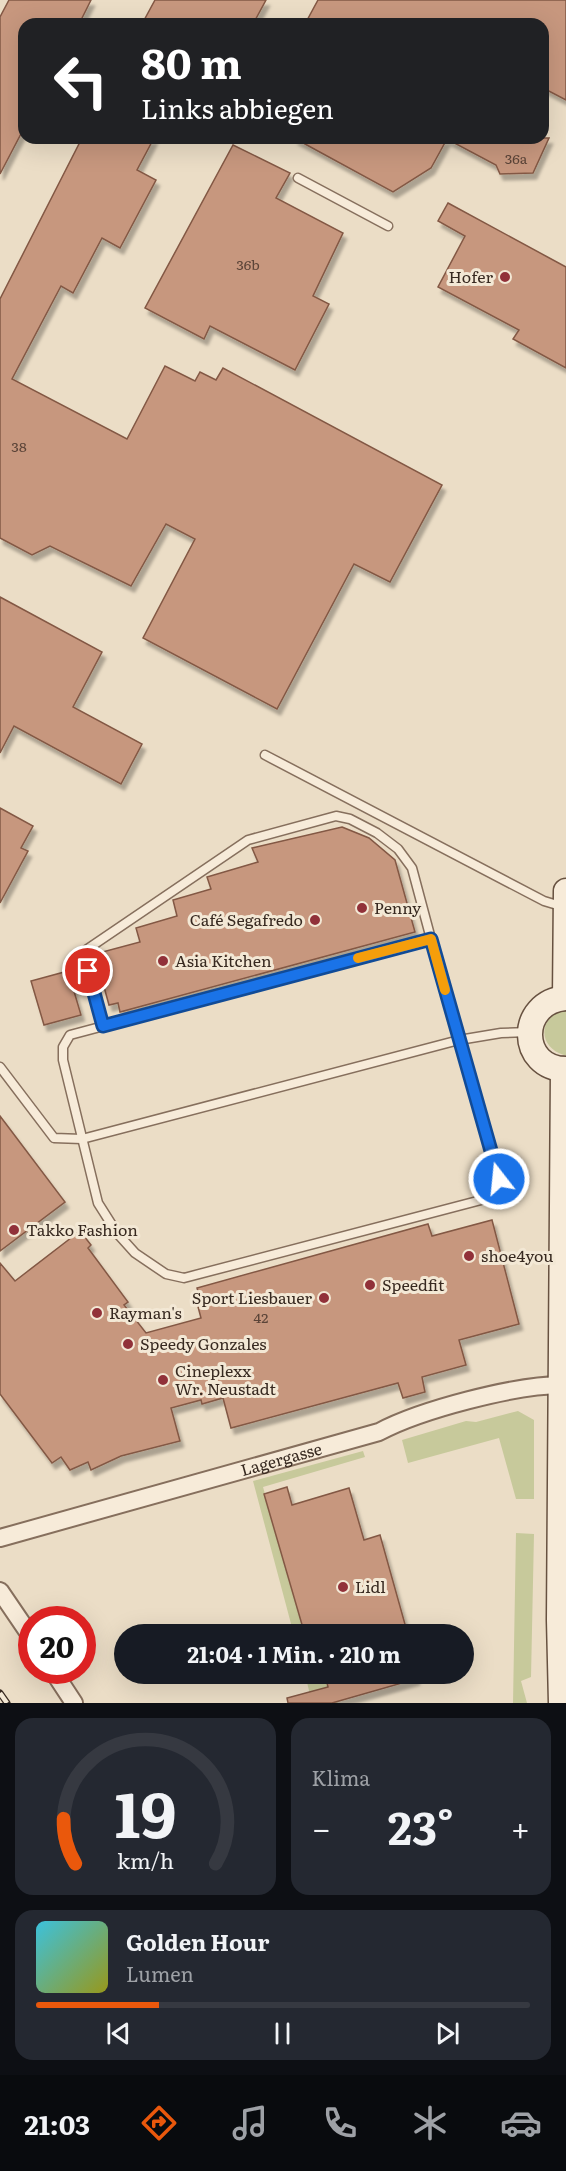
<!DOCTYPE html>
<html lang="de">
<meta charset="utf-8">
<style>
:root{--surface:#171b24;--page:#242831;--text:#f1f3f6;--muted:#9ea1a6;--line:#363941;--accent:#ea580c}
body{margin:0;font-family:Literata,serif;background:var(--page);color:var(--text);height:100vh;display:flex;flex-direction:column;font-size:22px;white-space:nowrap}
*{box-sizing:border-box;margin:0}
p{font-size:20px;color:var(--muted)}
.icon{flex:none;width:33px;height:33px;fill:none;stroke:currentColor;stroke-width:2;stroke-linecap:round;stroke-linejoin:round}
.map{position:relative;height:1703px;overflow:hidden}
.side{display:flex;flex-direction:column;gap:15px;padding:15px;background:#0d0f14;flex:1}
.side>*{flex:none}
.guide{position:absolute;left:18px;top:18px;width:531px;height:126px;border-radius:18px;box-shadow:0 6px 24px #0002;background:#202124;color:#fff;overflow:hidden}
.speed{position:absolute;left:18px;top:1606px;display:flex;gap:12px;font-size:30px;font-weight:700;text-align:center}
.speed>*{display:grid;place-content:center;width:78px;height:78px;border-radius:50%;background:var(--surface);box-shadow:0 6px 24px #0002;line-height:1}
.speed .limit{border:9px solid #d22;background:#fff;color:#111}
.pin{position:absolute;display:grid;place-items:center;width:51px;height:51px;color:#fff;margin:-26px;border:3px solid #fff;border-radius:50%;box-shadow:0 2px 6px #0007}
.me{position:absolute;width:66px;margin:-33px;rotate:344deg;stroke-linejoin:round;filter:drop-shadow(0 0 4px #0008)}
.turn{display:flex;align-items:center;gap:21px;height:126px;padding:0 24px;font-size:27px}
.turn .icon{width:78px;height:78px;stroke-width:2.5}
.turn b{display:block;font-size:42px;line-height:51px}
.big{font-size:45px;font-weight:700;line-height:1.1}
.side .card{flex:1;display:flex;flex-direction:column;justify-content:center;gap:9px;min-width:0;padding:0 21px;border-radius:18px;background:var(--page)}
.side .dial{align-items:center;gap:0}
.dial svg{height:156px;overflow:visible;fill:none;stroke:var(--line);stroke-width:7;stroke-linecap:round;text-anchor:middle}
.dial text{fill:var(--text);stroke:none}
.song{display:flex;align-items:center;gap:18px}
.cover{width:72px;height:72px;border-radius:9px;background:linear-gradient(135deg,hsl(190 70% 55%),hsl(60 70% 35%))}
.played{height:6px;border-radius:3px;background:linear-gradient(90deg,var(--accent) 25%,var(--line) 25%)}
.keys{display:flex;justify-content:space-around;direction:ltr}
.heat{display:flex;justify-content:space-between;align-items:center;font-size:33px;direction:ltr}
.side .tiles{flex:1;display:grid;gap:15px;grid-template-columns:1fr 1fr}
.card:last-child{grid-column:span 2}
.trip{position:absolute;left:114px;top:1624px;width:360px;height:60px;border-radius:30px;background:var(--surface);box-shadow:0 6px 24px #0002;font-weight:700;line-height:60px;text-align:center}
.menu{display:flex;height:96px;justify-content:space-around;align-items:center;background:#090b0e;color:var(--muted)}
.menu .icon{width:42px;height:42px}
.menu .current{color:var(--accent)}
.menu b{font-size:27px;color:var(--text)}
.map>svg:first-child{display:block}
.green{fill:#c7c99b}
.building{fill:#c7977e;stroke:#835844;stroke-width:1.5;filter:url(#shadow)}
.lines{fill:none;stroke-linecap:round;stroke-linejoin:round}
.lane-casing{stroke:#866f5d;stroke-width:11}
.street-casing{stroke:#866f5d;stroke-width:20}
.secondary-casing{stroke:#675140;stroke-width:27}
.lane{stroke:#f7ebd9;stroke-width:8}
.street{stroke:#f7ebd9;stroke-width:16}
.secondary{stroke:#f7ebd9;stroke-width:24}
.rail-casing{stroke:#372920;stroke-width:7}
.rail{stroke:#f3e8d5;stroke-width:4.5;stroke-dasharray:14;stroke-linecap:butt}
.route-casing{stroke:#114b97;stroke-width:15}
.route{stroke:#1a73e8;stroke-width:10}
.slow{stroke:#f59e0b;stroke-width:10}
.poi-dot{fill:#913139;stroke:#f3e8d5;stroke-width:2}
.labels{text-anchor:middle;stroke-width:6;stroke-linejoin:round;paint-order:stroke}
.number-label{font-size:14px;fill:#5b4438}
.poi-label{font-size:16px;fill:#372920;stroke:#f3e8d5;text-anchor:start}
.street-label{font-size:16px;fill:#372920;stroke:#f3e8d5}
</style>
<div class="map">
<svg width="566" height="1703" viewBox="0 0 566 1703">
<defs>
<filter id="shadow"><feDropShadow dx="3.5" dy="6" stdDeviation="1.5" flood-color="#0004"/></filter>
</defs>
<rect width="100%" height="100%" fill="#ebddc6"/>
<!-- green -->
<g class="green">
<path d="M 566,1010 L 566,1055 L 564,1055 C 537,1047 538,1015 566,1010 Z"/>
<path d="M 518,1411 L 534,1420 L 534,1499 L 516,1499 L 499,1438 L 408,1463 L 402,1440 L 466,1421 L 476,1422 Z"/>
<path d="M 363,1451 L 365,1457 L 263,1487 L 305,1635 L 294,1635 L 253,1481 Z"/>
<path d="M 516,1533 L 534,1534 L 531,1677 L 521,1681 L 527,1703 L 513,1703 Z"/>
<path d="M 305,1674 L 325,1674 L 338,1703 L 312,1703 Z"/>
</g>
<!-- building -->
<g class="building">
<path d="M 9,0 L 91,0 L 79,24 L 24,24 L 24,128 L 0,174 L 0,17 Z"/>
<path d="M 155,0 L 266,0 L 253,24 L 142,24 Z"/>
<path d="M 318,0 L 566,0 L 566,100 L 543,88 L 543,24 L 305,24 Z"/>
<path d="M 82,138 L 154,138 L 137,170 L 156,180 L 120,248 L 102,238 L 73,293 L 61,286 L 12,379 L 127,439 L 165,366 L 195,381 L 200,372 L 216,380 L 223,368 L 442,485 L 390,582 L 354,564 L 277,709 L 143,638 L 195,539 L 166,524 L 131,586 L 50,546 L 32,555 L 0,538 L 0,299 Z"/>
<path d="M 294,138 L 549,138 L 533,173 L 500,174 L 496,165 L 447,139 L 431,168 L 393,192 Z"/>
<path d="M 233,145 L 290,173 L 276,198 L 343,233 L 313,296 L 329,304 L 295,370 L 210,326 L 204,339 L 145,308 Z"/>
<path d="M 448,203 L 566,267 L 566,368 L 513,339 L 519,330 L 438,287 L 465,236 L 438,221 Z"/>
<path d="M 0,597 L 102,652 L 73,707 L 142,744 L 121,784 L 14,726 L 0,753 Z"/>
<path d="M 0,808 L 33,826 L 21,848 L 28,851 L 0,903 Z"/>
<path d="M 342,827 L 369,838 L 395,860 L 415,932 L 120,1012 L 118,1003 L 109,1005 L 95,954 L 140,942 L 136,928 L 177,916 L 173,900 L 211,889 L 207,877 L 258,862 L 252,848 Z"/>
<path d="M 68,971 L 81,1015 L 44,1025 L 31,981 Z"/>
<path d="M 0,1116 L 65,1202 L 0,1251 Z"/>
<path d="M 492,1220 L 519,1324 L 459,1340 L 466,1365 L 422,1377 L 425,1392 L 403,1398 L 398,1383 L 231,1428 L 223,1398 L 202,1404 L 201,1400 L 171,1408 L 180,1441 L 121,1456 L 91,1470 L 88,1462 L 70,1470 L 61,1457 L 52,1463 L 0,1394 L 0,1263 L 15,1281 L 80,1231 L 91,1245 L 88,1248 L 128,1302 L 124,1305 L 146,1333 L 201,1318 L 196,1299 L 200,1298 L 197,1288 L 428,1224 L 432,1236 Z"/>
<path d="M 287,1487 L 292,1505 L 349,1488 L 364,1540 L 380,1535 L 408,1635 L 305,1635 L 264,1494 Z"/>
<path d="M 325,1674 L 416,1674 L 416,1679 L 332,1703 L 288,1703 L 287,1698 L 328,1687 Z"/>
</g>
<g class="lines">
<!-- lane casing -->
<g class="lane-casing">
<g id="lane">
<path d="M 298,178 L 388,226"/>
<path d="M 265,755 L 544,901 L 564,907"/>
<path d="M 431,939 L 499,1179 L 485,1199 L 184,1278 L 166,1274 L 135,1253 L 117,1233 L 98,1203 L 63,1060 L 63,1047 L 70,1035 Z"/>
<path d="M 103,1026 L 83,952 L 248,840 L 336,816 L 350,819 L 377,833 L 398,849 L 412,868 L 431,939"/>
<path d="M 0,1067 L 54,1138 L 82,1139 L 459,1040 L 501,1033 L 529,1032"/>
</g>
</g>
<!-- street casing -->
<g class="street-casing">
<g id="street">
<path id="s1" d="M 0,1538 L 379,1432 C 420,1410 515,1385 562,1385"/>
<path d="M 0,1591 L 32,1638"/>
<path d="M 53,1671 L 74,1703"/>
</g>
</g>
<!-- secondary casing -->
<g class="secondary-casing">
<g id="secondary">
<path d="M 565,998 L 566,891"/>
<path d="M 566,998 C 517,1002 519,1069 566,1069"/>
<path d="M 561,1703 L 559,1620 L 563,1069"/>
</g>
</g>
<!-- lane -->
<use href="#lane" class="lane"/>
<!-- street -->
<use href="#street" class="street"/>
<!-- secondary -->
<use href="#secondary" class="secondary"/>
<!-- rail casing -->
<g class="rail-casing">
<path id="rail" d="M 0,1693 L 7,1703"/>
</g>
<!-- rail -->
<use href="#rail" class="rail"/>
</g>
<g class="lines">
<!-- route casing -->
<g class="route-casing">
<path id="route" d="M 88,971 L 103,1026 L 431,939 L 499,1179"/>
</g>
<!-- route -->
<use href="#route" class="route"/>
<!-- slow -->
<path class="slow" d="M 358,958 L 431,939 L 445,990"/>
</g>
<!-- markers -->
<g class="poi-dot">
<circle cx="505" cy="277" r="6"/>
<circle cx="362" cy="908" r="6"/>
<circle cx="315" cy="920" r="6"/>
<circle cx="163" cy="961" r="6"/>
<circle cx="14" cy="1230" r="6"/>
<circle cx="469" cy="1256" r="6"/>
<circle cx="370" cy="1285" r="6"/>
<circle cx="324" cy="1298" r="6"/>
<circle cx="97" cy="1313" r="6"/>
<circle cx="128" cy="1344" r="6"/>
<circle cx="163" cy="1380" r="6"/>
<circle cx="343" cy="1587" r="6"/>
</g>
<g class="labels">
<!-- number labels -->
<g class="number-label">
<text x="516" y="164">36a</text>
<text x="248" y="270">36b</text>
<text x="19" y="452">38</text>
<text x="261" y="1323">42</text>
</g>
<!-- poi labels -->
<g class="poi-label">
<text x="493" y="283" text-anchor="end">Hofer</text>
<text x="374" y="914">Penny</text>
<text x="303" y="926" text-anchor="end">Café Segafredo</text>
<text x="175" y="967">Asia Kitchen</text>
<text x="26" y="1236">Takko Fashion</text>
<text x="481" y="1262">shoe4you</text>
<text x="382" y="1291">Speedfit</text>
<text x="312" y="1304" text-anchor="end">Sport Liesbauer</text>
<text x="109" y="1319">Rayman's</text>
<text x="140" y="1350">Speedy Gonzales</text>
<text x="175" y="1377">Cineplexx<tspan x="175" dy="18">Wr. Neustadt</tspan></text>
<text x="355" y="1593">Lidl</text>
</g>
<!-- street labels -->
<g class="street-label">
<text dy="6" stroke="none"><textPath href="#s1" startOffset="292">Lagergasse</textPath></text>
</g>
</g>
</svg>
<div class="speed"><div class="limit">20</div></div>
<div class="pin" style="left:88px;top:971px;background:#d93025"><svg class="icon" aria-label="arrive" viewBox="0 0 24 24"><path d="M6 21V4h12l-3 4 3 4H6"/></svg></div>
<svg class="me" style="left:499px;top:1179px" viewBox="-20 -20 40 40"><circle r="17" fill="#1a73e8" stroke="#fff" stroke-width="3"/><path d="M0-11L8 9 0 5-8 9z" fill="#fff"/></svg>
<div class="trip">21:04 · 1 Min. · 210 m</div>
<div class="guide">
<div class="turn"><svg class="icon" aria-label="left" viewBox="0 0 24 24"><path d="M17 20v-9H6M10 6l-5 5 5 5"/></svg><div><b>80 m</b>Links abbiegen</div></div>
</div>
</div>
<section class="side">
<div class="tiles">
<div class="card dial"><svg viewBox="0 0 100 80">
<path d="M14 69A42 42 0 1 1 86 69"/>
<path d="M14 69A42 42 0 0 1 8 46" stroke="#ea580c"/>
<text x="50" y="56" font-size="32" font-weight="700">19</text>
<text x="50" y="72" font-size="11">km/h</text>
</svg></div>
<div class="card"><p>Klima</p>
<div class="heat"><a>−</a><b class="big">23°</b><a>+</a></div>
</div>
<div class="card">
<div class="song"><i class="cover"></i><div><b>Golden Hour</b><p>Lumen</p></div></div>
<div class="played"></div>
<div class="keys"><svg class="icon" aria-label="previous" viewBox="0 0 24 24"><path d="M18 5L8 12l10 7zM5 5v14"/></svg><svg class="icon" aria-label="pause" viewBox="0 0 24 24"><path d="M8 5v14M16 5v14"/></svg><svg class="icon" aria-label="next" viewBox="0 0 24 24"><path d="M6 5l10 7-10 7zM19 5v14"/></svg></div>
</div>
</div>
</section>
<nav class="menu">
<b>21:03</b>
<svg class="icon current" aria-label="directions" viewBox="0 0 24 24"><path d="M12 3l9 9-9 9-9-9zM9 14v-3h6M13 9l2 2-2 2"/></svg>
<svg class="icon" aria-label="music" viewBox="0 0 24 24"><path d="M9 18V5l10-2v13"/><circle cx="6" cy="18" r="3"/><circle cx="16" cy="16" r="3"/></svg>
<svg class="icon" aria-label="phone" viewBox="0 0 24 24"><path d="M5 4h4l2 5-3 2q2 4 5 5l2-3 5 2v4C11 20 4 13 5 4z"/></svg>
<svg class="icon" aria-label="climate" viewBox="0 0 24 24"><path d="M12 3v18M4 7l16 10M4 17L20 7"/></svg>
<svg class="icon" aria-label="car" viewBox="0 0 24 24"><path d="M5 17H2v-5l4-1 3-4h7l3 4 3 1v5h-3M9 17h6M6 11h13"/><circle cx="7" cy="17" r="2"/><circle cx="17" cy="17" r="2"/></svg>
</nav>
